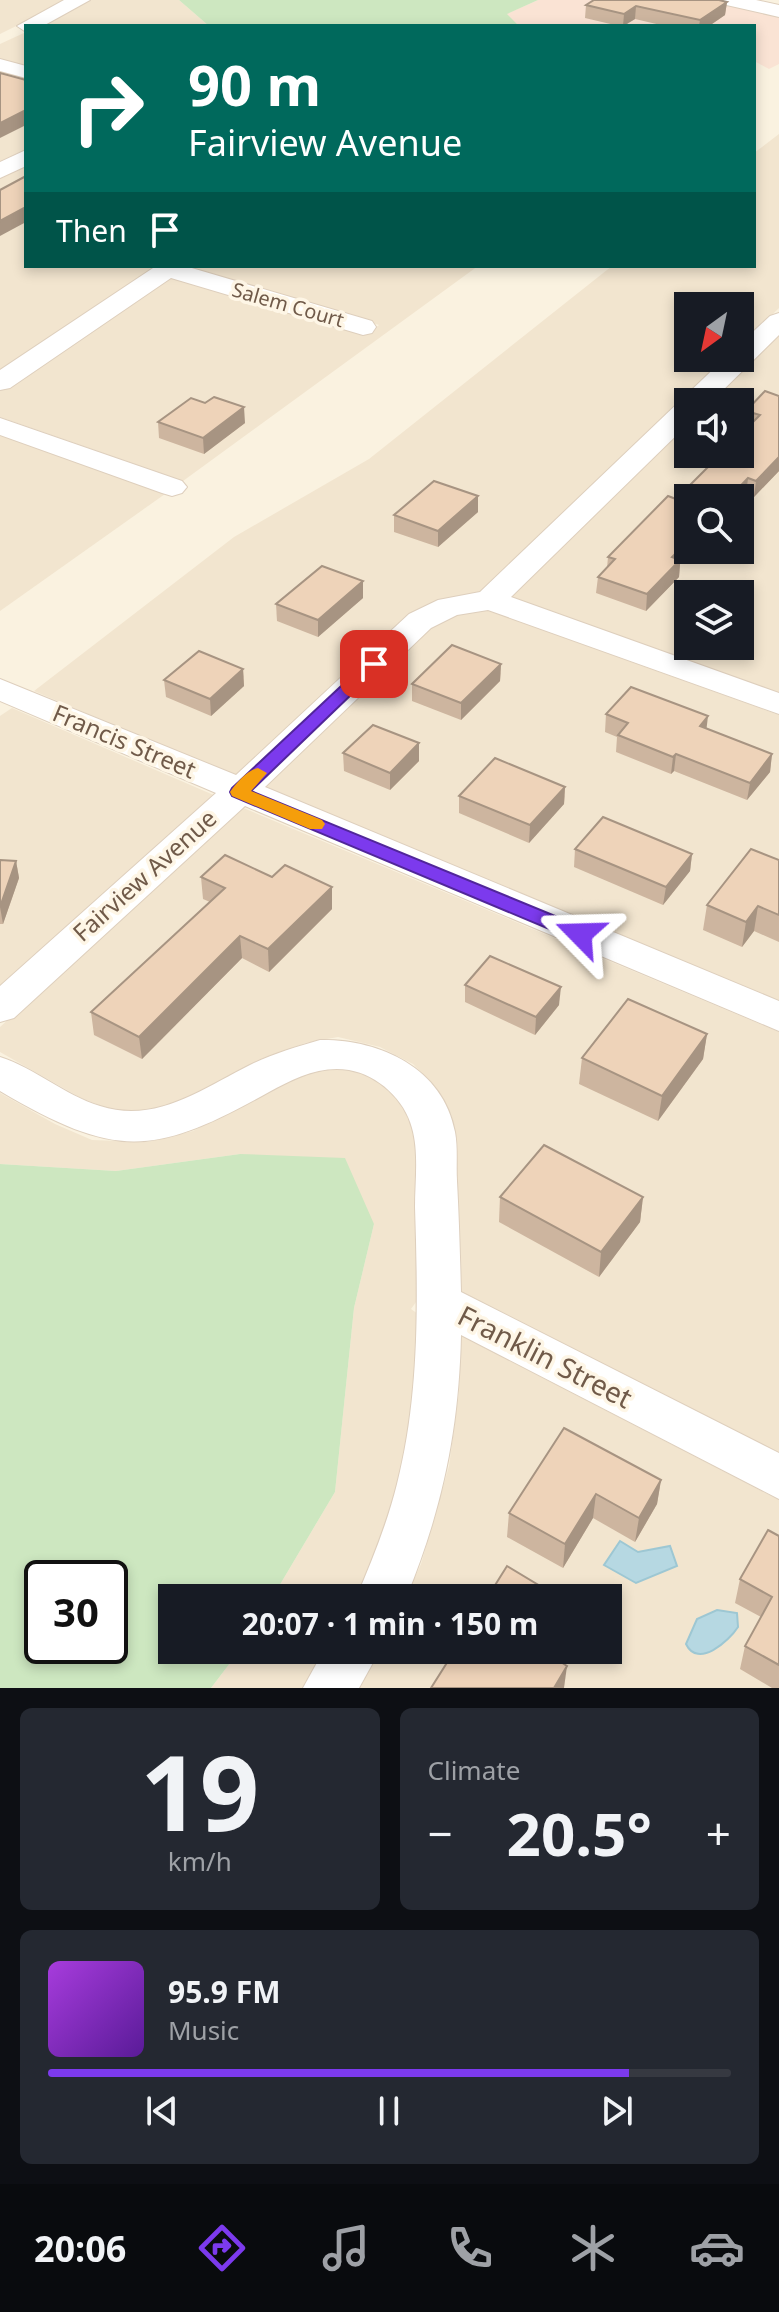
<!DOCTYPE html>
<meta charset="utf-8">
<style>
:root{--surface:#171b24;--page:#242831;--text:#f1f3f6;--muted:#9ea1a6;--line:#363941;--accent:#7c3aed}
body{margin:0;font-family:"Noto Sans",sans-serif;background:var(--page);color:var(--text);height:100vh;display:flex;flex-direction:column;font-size:30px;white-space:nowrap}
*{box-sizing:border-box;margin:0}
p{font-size:26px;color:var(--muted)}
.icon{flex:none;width:44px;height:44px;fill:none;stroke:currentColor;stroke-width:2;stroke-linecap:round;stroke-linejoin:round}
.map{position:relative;height:1688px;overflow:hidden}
.details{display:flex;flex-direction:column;gap:20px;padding:20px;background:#0d0f14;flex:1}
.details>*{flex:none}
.hud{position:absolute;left:24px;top:24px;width:732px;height:244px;border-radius:0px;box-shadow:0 4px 12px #0003;background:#00695c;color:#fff;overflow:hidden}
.needle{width:52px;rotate:213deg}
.fabs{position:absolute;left:674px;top:292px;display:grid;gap:16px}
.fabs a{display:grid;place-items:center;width:80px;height:80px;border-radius:0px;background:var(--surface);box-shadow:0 4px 12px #0003;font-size:40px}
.speed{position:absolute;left:24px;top:1560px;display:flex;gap:16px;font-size:40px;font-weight:700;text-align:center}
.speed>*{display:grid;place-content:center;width:104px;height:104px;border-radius:50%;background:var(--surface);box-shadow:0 4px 12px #0003;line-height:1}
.speed .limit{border:4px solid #111;border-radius:12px;background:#fff;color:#111}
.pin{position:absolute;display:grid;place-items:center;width:68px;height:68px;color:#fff;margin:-34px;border-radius:16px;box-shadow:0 4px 12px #0006}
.me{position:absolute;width:88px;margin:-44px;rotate:292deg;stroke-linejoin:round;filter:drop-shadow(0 0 6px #0008)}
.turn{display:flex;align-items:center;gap:28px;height:168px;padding:0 32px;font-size:36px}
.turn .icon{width:104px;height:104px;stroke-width:2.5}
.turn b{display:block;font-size:56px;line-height:68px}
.then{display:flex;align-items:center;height:76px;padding:0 32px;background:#0003;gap:16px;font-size:30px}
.big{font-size:60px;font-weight:700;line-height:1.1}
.details .widget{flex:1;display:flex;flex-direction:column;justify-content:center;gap:12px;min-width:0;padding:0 28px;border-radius:12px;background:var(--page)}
.details .dial{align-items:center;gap:0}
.dial b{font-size:104px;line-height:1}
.song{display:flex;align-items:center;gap:24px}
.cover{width:96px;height:96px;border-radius:12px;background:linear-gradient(135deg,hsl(280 70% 55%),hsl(270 70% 35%))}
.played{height:8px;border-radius:4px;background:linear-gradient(90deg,var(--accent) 85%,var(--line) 85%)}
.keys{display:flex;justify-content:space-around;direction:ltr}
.heat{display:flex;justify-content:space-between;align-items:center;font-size:44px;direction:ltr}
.details .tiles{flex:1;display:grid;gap:20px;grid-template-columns:1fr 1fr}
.widget:last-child{grid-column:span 2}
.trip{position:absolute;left:158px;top:1584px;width:464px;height:80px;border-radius:0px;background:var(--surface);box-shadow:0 4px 12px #0003;font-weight:700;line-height:80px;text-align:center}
.tab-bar{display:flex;height:128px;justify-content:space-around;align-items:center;background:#090b0e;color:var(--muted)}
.tab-bar .icon{width:56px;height:56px}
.tab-bar .on{color:var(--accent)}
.tab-bar b{font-size:36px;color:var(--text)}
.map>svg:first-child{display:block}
.residential{fill:#f2e5cf;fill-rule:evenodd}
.commercial{fill:#fae3d4}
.green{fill:#cde7c0;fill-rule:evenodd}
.water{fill:#b6d8e2;stroke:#9dc7d3;stroke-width:2}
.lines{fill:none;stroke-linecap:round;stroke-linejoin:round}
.minor-casing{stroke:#decfbd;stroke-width:2}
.minor{fill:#fff;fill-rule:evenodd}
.wall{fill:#cdb59f}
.shaded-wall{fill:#a79482}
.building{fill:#eed3b9;stroke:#a79482;stroke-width:2}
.route{fill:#7c3aed;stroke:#51269a;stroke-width:2}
.slow{fill:#f59e0b}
.labels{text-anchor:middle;stroke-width:7;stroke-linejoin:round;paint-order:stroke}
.far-street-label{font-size:20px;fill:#705a49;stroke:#fef6e6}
.street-label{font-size:24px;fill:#705a49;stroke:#fef6e6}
.near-street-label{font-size:28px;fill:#705a49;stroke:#fef6e6}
</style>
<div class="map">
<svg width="779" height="1688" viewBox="0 0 779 1688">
<rect width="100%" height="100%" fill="#faf2e0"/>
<!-- residential -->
<g class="residential">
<path d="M 0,0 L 69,0 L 0,34 Z"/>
<path d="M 90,0 L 179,0 L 209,26 L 37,26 Z"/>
<path d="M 26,32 L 26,67 L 0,60 L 0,44 Z"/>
<path d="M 0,70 L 26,77 L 26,150 L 0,164 Z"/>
<path d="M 779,134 L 779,308 L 740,346 L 740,306 L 688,306 L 688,358 L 727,358 L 481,593 L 446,599 L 236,777 L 34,691 L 234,537 L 369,459 L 612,266 L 754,266 L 754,153 Z"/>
<path d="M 26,163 L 26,266 L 160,266 L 0,373 L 0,178 Z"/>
<path d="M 186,266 L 478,266 L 183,481 L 0,417 L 0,391 L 169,277 L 366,335 L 379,325 Z"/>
<path d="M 779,334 L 779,693 L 510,597 L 688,423 L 688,454 L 740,454 L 740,402 L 710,402 ZM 688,498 L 740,498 L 740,550 L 688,550 ZM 688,594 L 740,594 L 740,646 L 688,646 Z"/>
<path d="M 0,435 L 165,494 L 0,611 Z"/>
<path d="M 487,610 L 779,715 L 779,1001 L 261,788 L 430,627 L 454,615 Z"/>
<path d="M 12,708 L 216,796 L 0,990 L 0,716 Z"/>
<path d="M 241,807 L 779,1032 L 779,1454 L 460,1291 L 452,1126 L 438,1090 L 413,1064 L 380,1047 L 338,1037 L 305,1043 L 275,1055 L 186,1103 L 152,1111 L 112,1110 L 81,1098 L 0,1052 L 0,1027 Z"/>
<path d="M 335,1066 L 359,1072 L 384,1085 L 406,1108 L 415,1135 L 419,1298 L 411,1309 L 418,1314 L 417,1391 L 406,1463 L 378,1554 L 356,1598 L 272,1598 L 335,1492 L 354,1308 L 374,1224 L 240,1154 L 116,1171 L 0,1164 L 0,1093 L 55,1124 L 92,1140 L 147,1142 L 193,1131 L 292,1079 L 315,1069 Z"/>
<path d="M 460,1335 L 779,1500 L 779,1688 L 357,1688 L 380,1650 L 608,1650 L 608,1598 L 405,1598 L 421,1564 L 449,1466 L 459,1392 Z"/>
<path d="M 240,1650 L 328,1650 L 302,1688 L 211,1688 Z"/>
</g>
<!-- commercial -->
<path class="commercial" d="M 538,0 L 710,0 L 779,15 L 779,64 L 769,69 L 754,61 L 754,26 L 519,26 L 506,14 Z"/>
<!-- green -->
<g class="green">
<path d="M 179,0 L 538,0 L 507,14 L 519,26 L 209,26 Z"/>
<path d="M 240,1154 L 345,1158 L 374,1224 L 354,1308 L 335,1492 L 272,1598 L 172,1598 L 172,1650 L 240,1650 L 211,1688 L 0,1688 L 0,1164 L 116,1171 ZM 42,1578 L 110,1578 L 110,1646 L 42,1646 Z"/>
</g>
<!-- water -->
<g class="water">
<path d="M 620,1541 L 638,1552 L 670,1546 L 677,1566 L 636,1583 L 604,1565 Z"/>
<path d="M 717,1610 L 737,1613 L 738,1627 C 729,1641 698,1669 686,1644 L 697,1619 Z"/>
</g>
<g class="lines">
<!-- minor casing -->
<g class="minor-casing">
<g id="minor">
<path d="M 64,0 L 90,0 L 43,26 L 26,26 L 26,32 L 17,26 Z"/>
<path d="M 719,0 L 756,0 L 779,5 L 779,17 L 722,4 Z"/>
<path d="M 0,59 L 26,66 L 26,78 L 0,71 Z"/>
<path d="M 26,150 L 26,166 L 0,178 L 0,162 Z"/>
<path d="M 156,266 L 185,266 L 372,321 L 376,327 L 372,333 L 363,335 L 171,278 L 10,388 L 0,390 L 0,370 Z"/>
<path d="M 779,313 L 779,335 L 711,402 L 688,402 L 688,424 L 511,597 L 779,693 L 779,714 L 488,610 L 457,615 L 431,628 L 265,787 L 779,1001 L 779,1031 L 245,806 L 14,1018 L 0,1022 L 0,986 L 216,793 L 0,701 L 0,679 L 236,775 L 409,614 L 438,600 L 480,592 L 725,358 L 740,358 L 740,344 L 770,316 Z"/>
<path d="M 0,418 L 182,481 L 187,487 L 182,493 L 172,496 L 162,493 L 0,435 Z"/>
<path d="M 320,1040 C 378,1039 443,1067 455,1132 C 458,1148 456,1165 457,1181 C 459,1218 460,1255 461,1292 L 779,1453 L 779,1499 L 461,1335 C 459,1431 442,1510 406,1598 L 356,1598 C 372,1561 387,1524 397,1484 C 420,1394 418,1299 415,1207 C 415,1183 419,1152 412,1128 C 405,1100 378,1075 349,1070 C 320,1065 293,1079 269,1092 C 153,1157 116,1159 0,1091 L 0,1057 C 35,1068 64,1095 100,1106 C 156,1124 202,1089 250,1065 C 272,1054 296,1047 320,1040 Z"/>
<path d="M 324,1650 L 380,1650 L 359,1688 L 303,1688 Z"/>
</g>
</g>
<!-- minor -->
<use href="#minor" class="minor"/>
</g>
<!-- wall -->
<g class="wall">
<path d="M 727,2 L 725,15 L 709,26 L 665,26 L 635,19 L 624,26 L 619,26 L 585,18 L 586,5 Z"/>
<path d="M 779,396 L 779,471 L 754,497 L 746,495 L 740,501 L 740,498 L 680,564 L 679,577 L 646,611 L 596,593 L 598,577 L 607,568 L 608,557 L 676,499 L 747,428 L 744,427 L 746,411 Z"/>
<path d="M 158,422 L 245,423 L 204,454 L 159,438 Z"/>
<path d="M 478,512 L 438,547 L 394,532 L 394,515 Z"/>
<path d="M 363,581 L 363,598 L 318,637 L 277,621 L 276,604 Z"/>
<path d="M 501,664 L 500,681 L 461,720 L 412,701 L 412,684 Z"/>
<path d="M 243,669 L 244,686 L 211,716 L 166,697 L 164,680 Z"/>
<path d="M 606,714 L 707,729 L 772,754 L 770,772 L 747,800 L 674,771 L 671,774 L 616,752 L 617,737 L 605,732 Z"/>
<path d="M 419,743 L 419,761 L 390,790 L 344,771 L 343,753 Z"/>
<path d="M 565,787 L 564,804 L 529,843 L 459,813 L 459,796 Z"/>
<path d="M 575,849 L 692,854 L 690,871 L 663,905 L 574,867 Z"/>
<path d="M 0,860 L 16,861 L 19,878 L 3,924 L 0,924 Z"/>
<path d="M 779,860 L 779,942 L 754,931 L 742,947 L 703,930 L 707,905 Z"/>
<path d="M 201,877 L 272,877 L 332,887 L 332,909 L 269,972 L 242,958 L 142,1059 L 94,1035 L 91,1012 L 210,902 L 203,899 Z"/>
<path d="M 465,985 L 559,1005 L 535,1035 L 465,1002 Z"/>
<path d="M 707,1034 L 703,1059 L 658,1121 L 579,1084 L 582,1058 Z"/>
<path d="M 500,1197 L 643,1197 L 640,1222 L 599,1277 L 499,1222 Z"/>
<path d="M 661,1480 L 657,1504 L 635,1542 L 593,1518 L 563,1568 L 507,1537 L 509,1513 Z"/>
<path d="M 779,1536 L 779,1688 L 772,1688 L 740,1669 L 745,1646 L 761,1617 L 735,1603 L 740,1579 Z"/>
</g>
<!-- shaded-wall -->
<g class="shaded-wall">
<path d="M 727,2 L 725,15 L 709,26 L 699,26 L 700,20 Z"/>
<path d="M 636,6 L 635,19 L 623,26 L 624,14 Z"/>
<path d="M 26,110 L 26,125 L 0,138 L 0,123 Z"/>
<path d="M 26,207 L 26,222 L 0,236 L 0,221 Z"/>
<path d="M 244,407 L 245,423 L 204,454 L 203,438 Z"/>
<path d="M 779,457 L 779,471 L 754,497 L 756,481 Z"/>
<path d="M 748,478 L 746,495 L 740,501 L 740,498 L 729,498 Z"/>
<path d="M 478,496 L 478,512 L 438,547 L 438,531 Z"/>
<path d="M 688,541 L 688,550 L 693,550 L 680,564 L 679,577 L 646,611 L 647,594 L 672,557 Z"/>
<path d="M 363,581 L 363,598 L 318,637 L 318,620 Z"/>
<path d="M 501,664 L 500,681 L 461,720 L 461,703 Z"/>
<path d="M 243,669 L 244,686 L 211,716 L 210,699 Z"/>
<path d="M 708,716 L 706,733 L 700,726 Z"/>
<path d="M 419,743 L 419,761 L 390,790 L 390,773 Z"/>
<path d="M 676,754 L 674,771 L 671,774 L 673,757 Z"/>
<path d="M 772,754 L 770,772 L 747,800 L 750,783 Z"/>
<path d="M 565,787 L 564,804 L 529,843 L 530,825 Z"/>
<path d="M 692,854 L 690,871 L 663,905 L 666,887 Z"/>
<path d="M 16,861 L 19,878 L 3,924 L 0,907 Z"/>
<path d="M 332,887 L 332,909 L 269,972 L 268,949 Z"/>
<path d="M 758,906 L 754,931 L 742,947 L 746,922 Z"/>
<path d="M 240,936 L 242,958 L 142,1059 L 139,1037 Z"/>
<path d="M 561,987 L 559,1005 L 535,1035 L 536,1017 Z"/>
<path d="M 707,1034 L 703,1059 L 658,1121 L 662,1096 Z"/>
<path d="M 643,1197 L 640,1222 L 599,1277 L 601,1252 Z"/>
<path d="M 661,1480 L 657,1504 L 635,1542 L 639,1518 Z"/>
<path d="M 596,1494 L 593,1518 L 563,1568 L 565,1544 Z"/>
<path d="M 542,1650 L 554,1650 L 540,1673 Z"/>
<path d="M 567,1666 L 564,1688 L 554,1688 Z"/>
</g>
<!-- building -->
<g class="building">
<path d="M 594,0 L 719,0 L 727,2 L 700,20 L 636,6 L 624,14 L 586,5 Z"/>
<path d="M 0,73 L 26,80 L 26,110 L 0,123 Z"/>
<path d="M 26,176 L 26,207 L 0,221 L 0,190 Z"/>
<path d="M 765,391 L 779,396 L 779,457 L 756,481 L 748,478 L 729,498 L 688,498 L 688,541 L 672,557 L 680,560 L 647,594 L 598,577 L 615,559 L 608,557 L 668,496 L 676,499 L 721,454 L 740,454 L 740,435 L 760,415 L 746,411 Z"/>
<path d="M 214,397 L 244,407 L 203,438 L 158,422 L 191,398 L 205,403 Z"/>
<path d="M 434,481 L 478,496 L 438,531 L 394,515 Z"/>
<path d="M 322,566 L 363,581 L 318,620 L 276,604 Z"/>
<path d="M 452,645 L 501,664 L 461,703 L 412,684 Z"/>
<path d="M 199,651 L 243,669 L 210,699 L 164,680 Z"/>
<path d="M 631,687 L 708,716 L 700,726 L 772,754 L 750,783 L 676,754 L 673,757 L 618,735 L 628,723 L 606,714 Z"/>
<path d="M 373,725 L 419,743 L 390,773 L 343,753 Z"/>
<path d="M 495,758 L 565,787 L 530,825 L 459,796 Z"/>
<path d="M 603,817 L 692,854 L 666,887 L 575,849 Z"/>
<path d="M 751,849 L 779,860 L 779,915 L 758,906 L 746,922 L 707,905 Z"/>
<path d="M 225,855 L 272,877 L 285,865 L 332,887 L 268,949 L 240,936 L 139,1037 L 91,1012 L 225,888 L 201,877 Z"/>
<path d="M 0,860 L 16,861 L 0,907 Z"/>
<path d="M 490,956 L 561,987 L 536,1017 L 465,985 Z"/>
<path d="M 628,999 L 707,1034 L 662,1096 L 582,1058 Z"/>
<path d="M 544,1145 L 643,1197 L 601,1252 L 500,1197 Z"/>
<path d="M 564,1428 L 661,1480 L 639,1518 L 596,1494 L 565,1544 L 509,1513 Z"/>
<path d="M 768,1530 L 779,1536 L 779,1665 L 745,1646 L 772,1597 L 740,1579 Z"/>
<path d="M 507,1566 L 560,1598 L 487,1598 Z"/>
<path d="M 455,1650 L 542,1650 L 567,1666 L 554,1688 L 431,1688 Z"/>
</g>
<!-- route -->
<path class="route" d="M 374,659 L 380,660 L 383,664 L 380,667 L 251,791 L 587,929 L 590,934 L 587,939 L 573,939 L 232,796 L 230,792 L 232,788 L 369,660 Z"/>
<!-- slow -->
<path class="slow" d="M 258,768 L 267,773 L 251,791 L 322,820 L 325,824 L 322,829 L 310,829 L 232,796 L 230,792 C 236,783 248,770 258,768 Z"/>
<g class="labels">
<!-- far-street labels -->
<g class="far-street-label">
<text transform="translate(288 305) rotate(16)" y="7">Salem Court</text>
</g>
<!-- street labels -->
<g class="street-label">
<text transform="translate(124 742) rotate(23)" y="8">Francis Street</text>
<text transform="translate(145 876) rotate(-42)" y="8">Fairview Avenue</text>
</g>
<!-- near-street labels -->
<g class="near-street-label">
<text transform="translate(545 1357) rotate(27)" y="10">Franklin Street</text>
</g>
</g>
</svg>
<div class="fabs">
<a><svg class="needle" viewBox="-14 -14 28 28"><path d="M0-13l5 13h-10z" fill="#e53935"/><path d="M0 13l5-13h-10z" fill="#9ea1a6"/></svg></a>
<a><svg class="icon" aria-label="sound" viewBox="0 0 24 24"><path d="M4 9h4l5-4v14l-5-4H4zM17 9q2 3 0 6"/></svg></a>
<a><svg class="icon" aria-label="search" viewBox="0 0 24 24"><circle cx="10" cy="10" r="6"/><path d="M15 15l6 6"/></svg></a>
<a><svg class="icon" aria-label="layers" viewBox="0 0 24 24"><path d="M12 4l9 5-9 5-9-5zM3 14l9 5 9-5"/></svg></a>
</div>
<div class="speed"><div class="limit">30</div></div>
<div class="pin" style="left:374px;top:664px;background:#d93025"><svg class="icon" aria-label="arrive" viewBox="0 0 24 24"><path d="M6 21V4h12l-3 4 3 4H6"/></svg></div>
<svg class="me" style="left:580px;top:934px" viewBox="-20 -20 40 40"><path d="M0-17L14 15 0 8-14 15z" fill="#7c3aed" stroke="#fff" stroke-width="4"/></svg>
<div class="trip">20:07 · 1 min · 150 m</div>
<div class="hud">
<div class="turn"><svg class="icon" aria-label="right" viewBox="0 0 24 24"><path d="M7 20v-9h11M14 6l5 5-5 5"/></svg><div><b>90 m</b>Fairview Avenue</div></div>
<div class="then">Then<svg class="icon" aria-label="arrive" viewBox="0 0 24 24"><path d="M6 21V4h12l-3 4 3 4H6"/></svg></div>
</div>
</div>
<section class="details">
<div class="tiles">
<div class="widget dial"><b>19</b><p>km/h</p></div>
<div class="widget"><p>Climate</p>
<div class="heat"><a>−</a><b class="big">20.5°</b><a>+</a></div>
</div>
<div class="widget">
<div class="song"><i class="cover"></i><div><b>95.9 FM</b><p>Music</p></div></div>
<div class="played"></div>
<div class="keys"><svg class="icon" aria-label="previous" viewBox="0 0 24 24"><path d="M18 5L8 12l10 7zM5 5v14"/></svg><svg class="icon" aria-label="pause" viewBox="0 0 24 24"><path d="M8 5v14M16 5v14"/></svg><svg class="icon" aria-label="next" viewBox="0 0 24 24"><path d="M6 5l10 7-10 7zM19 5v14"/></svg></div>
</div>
</div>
</section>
<nav class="tab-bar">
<b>20:06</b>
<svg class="icon on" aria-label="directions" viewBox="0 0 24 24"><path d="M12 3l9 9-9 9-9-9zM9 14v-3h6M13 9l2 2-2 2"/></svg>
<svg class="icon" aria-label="music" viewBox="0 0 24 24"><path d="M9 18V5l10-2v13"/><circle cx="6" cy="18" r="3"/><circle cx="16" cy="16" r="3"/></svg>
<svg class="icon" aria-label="phone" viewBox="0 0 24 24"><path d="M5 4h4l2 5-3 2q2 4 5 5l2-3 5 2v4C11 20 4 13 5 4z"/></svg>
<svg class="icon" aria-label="climate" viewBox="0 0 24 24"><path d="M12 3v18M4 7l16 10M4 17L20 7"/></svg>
<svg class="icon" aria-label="car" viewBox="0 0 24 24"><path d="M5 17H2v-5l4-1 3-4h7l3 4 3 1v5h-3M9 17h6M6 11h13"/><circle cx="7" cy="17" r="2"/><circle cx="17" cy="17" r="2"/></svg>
</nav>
